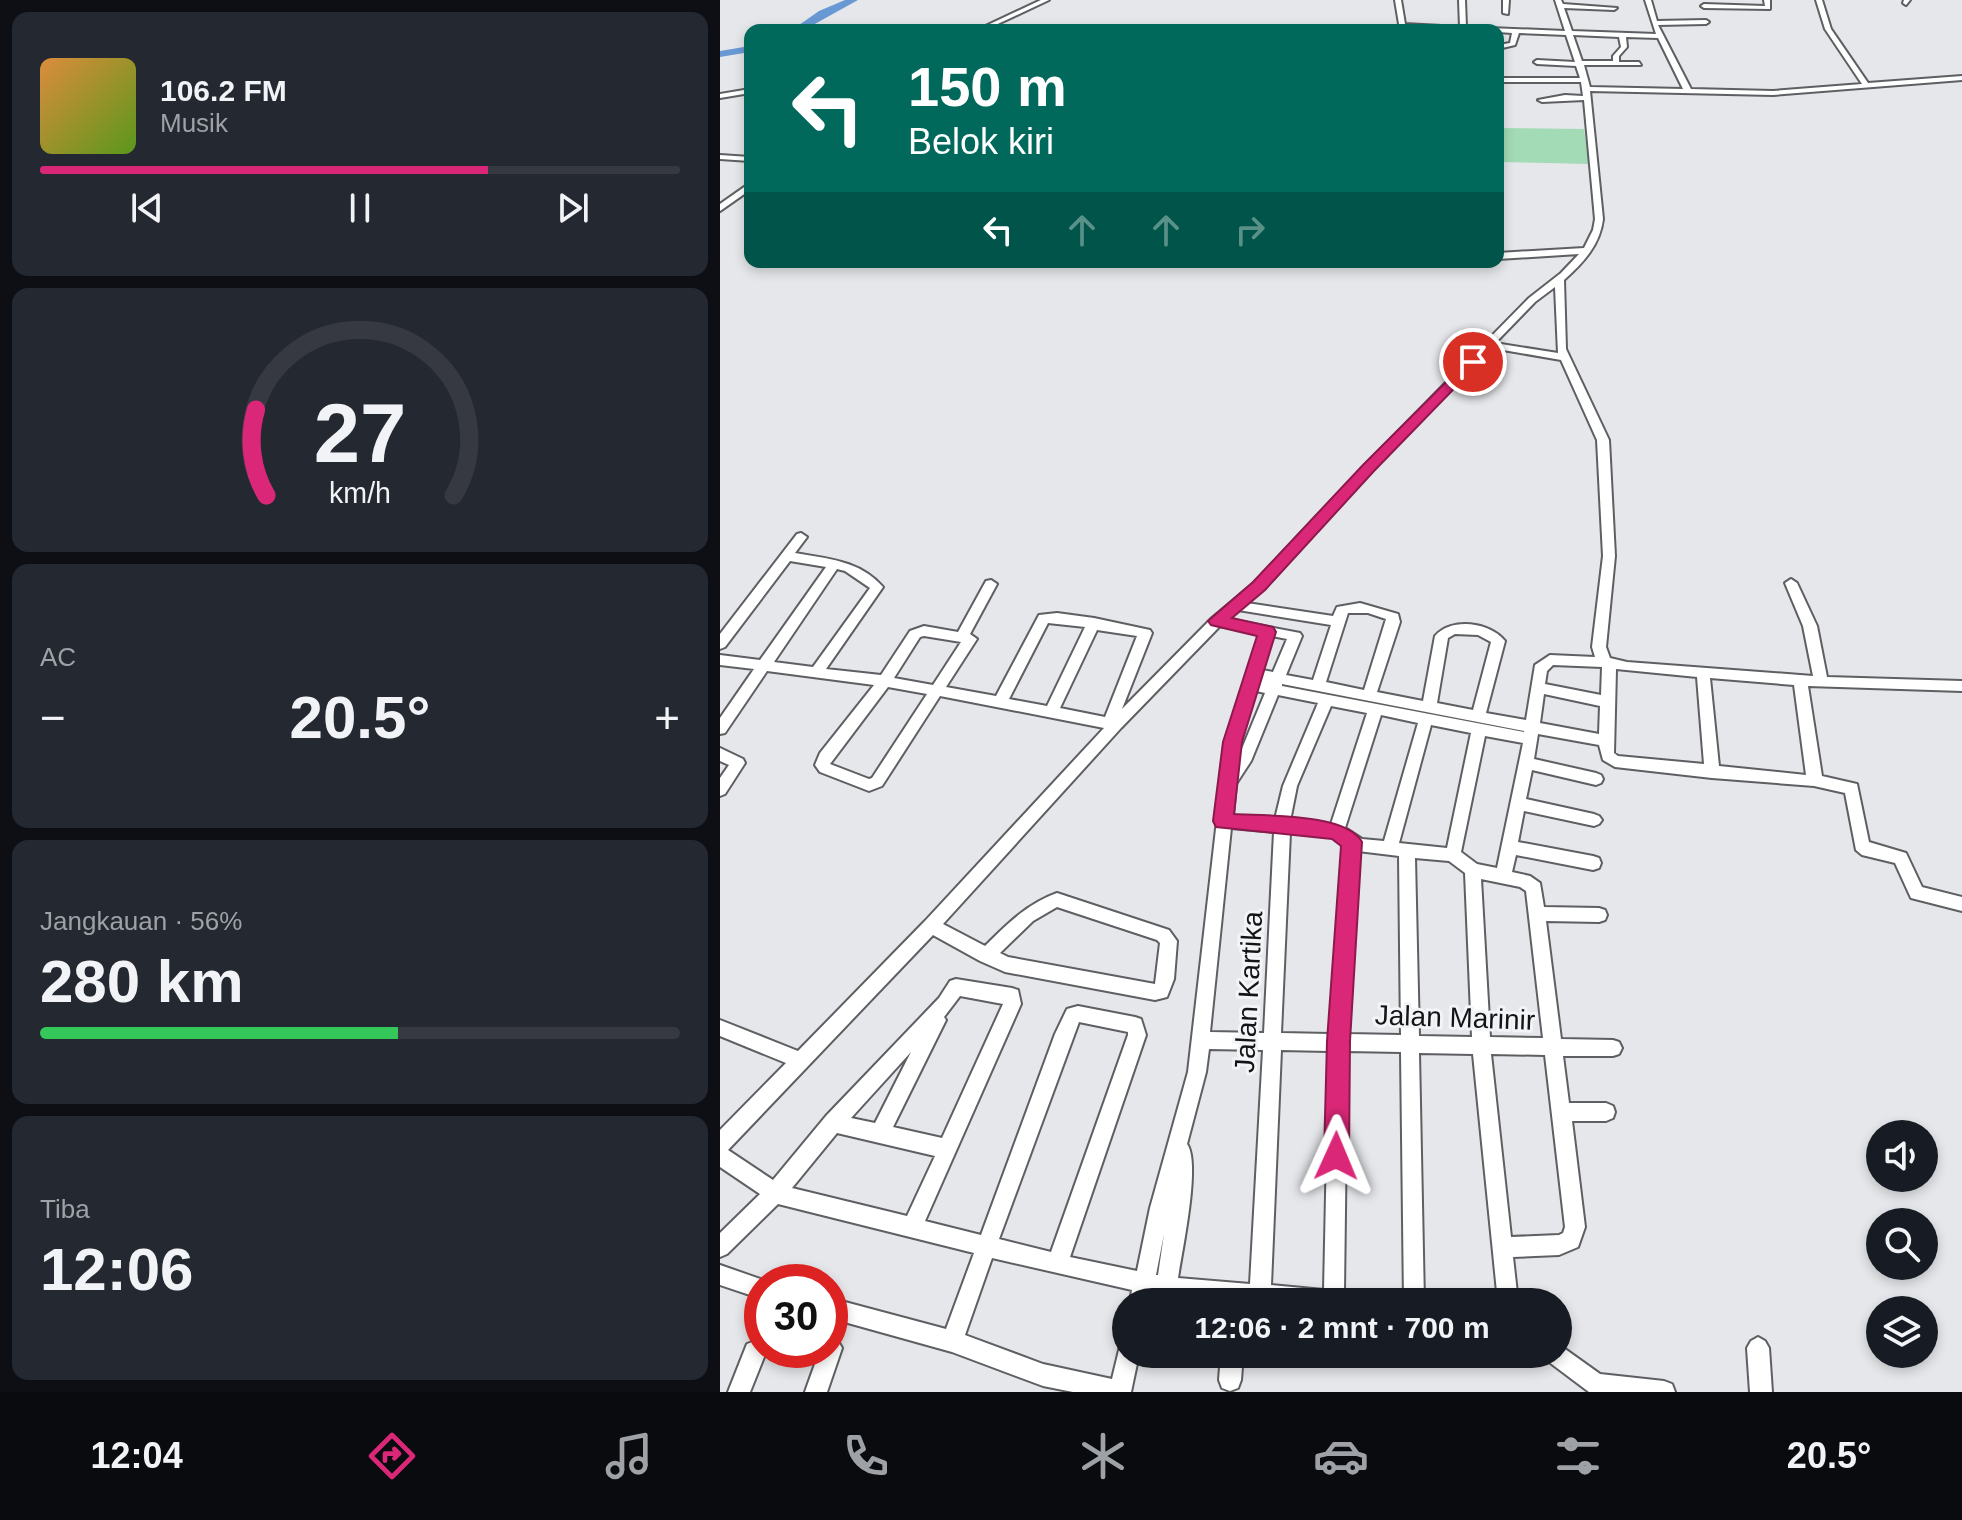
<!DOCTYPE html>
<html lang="id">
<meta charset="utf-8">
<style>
:root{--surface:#171b24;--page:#242831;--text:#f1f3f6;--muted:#9ea1a6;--line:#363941;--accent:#db2777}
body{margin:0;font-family:Helvetica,sans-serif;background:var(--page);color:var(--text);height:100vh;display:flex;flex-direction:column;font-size:30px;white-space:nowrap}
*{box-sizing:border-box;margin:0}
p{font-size:26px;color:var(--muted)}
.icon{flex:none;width:44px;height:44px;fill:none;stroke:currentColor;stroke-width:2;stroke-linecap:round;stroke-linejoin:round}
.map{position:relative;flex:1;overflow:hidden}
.drawer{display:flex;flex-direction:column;gap:12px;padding:12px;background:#0d0f14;width:720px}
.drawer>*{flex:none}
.hud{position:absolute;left:24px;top:24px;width:760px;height:244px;border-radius:16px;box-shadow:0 4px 12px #0003;background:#00695c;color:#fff;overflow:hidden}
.buttons{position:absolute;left:1146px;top:1120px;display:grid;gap:16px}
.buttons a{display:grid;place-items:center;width:72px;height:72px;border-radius:50%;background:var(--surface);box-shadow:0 4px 12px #0003;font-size:40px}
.speed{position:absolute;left:24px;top:1264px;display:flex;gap:16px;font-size:40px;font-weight:700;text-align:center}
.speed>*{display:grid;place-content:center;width:104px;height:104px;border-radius:50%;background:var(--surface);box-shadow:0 4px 12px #0003;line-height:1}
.speed .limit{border:12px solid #d22;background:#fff;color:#111}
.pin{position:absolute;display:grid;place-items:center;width:68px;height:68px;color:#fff;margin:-34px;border:4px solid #fff;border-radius:50%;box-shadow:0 2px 8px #0007}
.me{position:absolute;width:88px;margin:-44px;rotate:1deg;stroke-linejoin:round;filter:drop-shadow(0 0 6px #0008)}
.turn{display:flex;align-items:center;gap:28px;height:168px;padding:0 32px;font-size:36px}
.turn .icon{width:104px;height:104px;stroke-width:2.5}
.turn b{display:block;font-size:56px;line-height:68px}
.lanes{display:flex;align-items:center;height:76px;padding:0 32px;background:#0003;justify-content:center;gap:40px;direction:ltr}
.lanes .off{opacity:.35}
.big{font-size:60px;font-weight:800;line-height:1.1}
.drawer .card{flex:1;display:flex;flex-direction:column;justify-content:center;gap:12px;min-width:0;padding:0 28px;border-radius:16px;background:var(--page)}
.drawer .dial{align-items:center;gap:0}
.dial svg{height:208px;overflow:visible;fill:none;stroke:var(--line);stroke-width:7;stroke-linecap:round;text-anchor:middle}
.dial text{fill:var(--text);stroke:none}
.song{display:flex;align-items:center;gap:24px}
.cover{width:96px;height:96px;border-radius:12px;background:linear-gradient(135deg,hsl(30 70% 55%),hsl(90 70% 35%))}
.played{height:8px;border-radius:4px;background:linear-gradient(90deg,var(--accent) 70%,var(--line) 70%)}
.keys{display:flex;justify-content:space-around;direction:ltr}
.heat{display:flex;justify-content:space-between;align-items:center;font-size:44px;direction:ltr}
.charge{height:12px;border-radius:6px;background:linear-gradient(90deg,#34c759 56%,var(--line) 0)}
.trip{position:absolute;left:392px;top:1288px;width:460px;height:80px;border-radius:40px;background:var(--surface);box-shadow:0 4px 12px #0003;font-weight:800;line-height:80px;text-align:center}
.tab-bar{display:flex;height:128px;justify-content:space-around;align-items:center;background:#090b0e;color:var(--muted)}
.tab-bar .icon{width:56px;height:56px}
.tab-bar .active{color:var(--accent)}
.tab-bar b{font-size:36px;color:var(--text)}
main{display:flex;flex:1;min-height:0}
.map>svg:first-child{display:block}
.green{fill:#a3dbb6}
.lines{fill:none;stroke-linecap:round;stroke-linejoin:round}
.river{fill:#6999d5;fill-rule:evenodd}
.minor-casing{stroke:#5d5f62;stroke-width:4}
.minor{fill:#fff;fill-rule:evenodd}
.route{fill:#db2777;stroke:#8e194d;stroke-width:2}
.labels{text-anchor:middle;stroke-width:6;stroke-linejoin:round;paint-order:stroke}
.near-street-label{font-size:28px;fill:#141415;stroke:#f2f4f8}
</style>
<main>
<section class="drawer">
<div class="card">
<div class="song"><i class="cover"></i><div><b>106.2 FM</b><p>Musik</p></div></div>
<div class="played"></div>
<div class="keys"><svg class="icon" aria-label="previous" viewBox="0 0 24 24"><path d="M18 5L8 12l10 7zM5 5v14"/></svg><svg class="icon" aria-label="pause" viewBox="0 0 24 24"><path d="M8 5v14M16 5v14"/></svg><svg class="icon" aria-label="next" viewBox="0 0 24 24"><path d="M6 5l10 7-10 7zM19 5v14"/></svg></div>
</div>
<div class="card dial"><svg viewBox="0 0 100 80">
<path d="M14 69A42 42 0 1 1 86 69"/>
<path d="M14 69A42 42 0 0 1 10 36" stroke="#db2777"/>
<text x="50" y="56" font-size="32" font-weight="700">27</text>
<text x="50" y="72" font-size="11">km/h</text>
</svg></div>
<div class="card"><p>AC</p>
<div class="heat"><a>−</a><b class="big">20.5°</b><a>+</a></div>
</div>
<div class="card"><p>Jangkauan · 56%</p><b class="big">280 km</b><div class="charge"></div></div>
<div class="card"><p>Tiba</p><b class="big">12:06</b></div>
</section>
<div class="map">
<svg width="1242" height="1392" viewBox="0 0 1242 1392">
<rect width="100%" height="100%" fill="#e5e7ea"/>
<!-- green -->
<path class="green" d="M 778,128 L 864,129 L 869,164 L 778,162 Z"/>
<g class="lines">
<!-- river -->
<g class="river">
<path d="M 125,0 L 138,0 L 84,30 L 72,30 L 99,11 Z"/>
<path d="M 30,46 L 30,52 L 0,57 L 0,51 Z"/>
</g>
<!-- minor casing -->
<g class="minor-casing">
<g id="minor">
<path d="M 321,0 L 329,0 L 265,30 L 257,30 Z"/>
<path d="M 675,0 L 681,0 L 685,24 L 740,27 L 739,0 L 745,0 L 746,27 L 845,31 L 835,0 L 841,0 L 843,4 L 897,8 L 894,10 L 844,8 L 852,31 L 936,34 L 925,0 L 931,0 L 937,21 L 986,20 L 989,22 L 986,24 L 938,25 L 971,89 L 1053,91 L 1142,84 L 1105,29 L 1096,0 L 1102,0 L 1111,29 L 1148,83 L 1242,76 L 1242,80 L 1053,95 L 870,91 L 883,219 C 880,245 863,263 844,280 L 846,349 L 889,440 L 895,556 L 886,647 L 890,658 L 907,662 L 1093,676 L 1083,626 L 1065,583 L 1071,579 L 1077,583 L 1097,626 L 1107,677 L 1242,681 L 1242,691 L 1088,686 L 1102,776 L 1137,784 L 1149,842 L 1186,853 L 1202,887 L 1242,897 L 1242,911 L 1191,898 L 1175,863 L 1142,855 L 1136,850 L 1125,793 L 1094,786 L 992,778 L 895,767 L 883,760 L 879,745 L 818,734 L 814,759 L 876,773 L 881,775 L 883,779 L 881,783 L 876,785 L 812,770 L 806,799 L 874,814 L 879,816 L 882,820 L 879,824 L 874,826 L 804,811 L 798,842 L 873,856 L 879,858 L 881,863 L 879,868 L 873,870 L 796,855 L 792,872 L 810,876 L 820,883 L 824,907 L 879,908 L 885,910 L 887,915 L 885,920 L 879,922 L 826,921 L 841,1039 L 893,1040 L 899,1042 L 902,1048 L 899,1054 L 893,1056 L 843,1056 L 849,1103 L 886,1103 L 893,1106 L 895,1112 L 893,1118 L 886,1121 L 852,1121 L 865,1227 L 858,1247 L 839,1255 L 793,1257 L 798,1302 L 778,1302 L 753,1054 L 699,1053 L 704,1302 L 684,1302 L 681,1052 L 627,1051 L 624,1292 L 632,1295 L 635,1302 L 502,1302 L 432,1294 L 430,1302 L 410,1302 L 412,1290 L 272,1258 L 245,1335 L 323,1364 L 392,1379 L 400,1346 L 406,1344 L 406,1354 L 419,1354 L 411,1392 L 353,1392 L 323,1386 L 232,1352 L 110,1318 L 110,1298 L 226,1329 L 254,1253 L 58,1204 L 7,1254 L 0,1257 L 0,1233 L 40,1194 L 0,1167 L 0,1130 L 66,1063 L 0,1036 L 0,1020 L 78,1051 L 205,921 L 384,728 L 220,696 L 162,786 L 149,791 L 100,772 L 95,765 L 100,753 L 154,685 L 47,671 L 5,733 L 0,734 L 0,718 L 34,669 L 0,665 L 0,655 L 40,660 L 106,567 L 70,561 L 5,647 L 0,649 L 0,634 L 77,534 L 81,533 L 87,537 L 75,553 C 108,559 139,560 163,587 L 106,669 L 161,675 L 190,631 L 204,626 L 238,632 L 266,581 L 271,580 L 277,584 L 250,634 L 257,639 L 226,687 L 276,696 L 319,615 L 337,613 L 374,618 L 430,630 L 432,633 L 402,709 L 492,618 L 534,583 L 644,466 L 809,298 L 841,273 L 859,254 L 778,259 L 778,253 L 864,248 L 873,230 L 875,219 L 864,100 L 822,102 L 818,100 L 845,95 L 863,96 L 861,82 L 778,82 L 778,78 L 860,78 L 856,66 L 817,64 L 814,62 L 817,60 L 855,62 L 846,35 L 799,33 L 795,45 L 778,49 L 778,45 L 790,43 L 792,33 L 778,32 L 778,30 L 686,28 L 686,30 L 680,30 ZM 853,35 L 899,37 L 901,47 L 893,56 L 893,61 L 862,61 ZM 906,37 L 938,38 L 963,89 L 870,87 L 864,65 L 921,65 L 919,62 L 899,62 L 899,56 L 907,47 ZM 835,287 L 838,353 L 781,344 L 765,357 L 774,359 L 783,350 L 841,360 L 877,440 L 883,556 L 872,647 L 875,657 L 830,655 L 815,665 L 806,720 L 766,713 L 785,641 C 770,622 731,617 715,636 L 703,701 L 657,692 L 680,622 L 678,614 L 640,603 L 617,607 L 613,616 L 527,603 L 544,589 L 652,470 L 815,302 ZM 117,569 L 125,571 L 150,588 L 93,667 L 54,662 ZM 518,610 L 611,625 L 593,680 L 566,675 L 582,636 L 580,633 L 508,619 ZM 628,613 L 648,613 L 666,619 L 644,690 L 606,682 ZM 328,623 L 365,627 L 327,706 L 289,699 ZM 500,626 L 540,634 L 506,742 L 468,1072 L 430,1208 L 417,1271 L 350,1257 L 426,1035 L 421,1019 L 415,1017 L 358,1006 L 347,1009 L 335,1034 L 261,1235 L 205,1221 L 301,1004 L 298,990 L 292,988 L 236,979 L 230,981 L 219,998 L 106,1116 L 53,1180 L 8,1150 L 213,935 L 260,961 L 285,972 L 435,1000 L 447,997 L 454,979 L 457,941 L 449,930 L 337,893 C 307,904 287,924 265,946 L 223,924 L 401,728 ZM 377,630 L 417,636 L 385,717 L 340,708 ZM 735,634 L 758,635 L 771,642 L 753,710 L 717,703 L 728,638 ZM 204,636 L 241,642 L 213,685 L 174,678 L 200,637 ZM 552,636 L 567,639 L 553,672 L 542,670 ZM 833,665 L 882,667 L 881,695 L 825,684 L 827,671 ZM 896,669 L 977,677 L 984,764 L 898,756 L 894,753 ZM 990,678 L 1074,685 L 1086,775 L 999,766 ZM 562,684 L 804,731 L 804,732 L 562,686 ZM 168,687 L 207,694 L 152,778 L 149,779 L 110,764 ZM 536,691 L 545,693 L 519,756 L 520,742 ZM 824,694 L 880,706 L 879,734 L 820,723 ZM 558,695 L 598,703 L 563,786 L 555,819 L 513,816 L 516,784 L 531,761 ZM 611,706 L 647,713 L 611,824 L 570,821 L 577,786 ZM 661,715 L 698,723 L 664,841 L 642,839 L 625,828 ZM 711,725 L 751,733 L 727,848 L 679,843 ZM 765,736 L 803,743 L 777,868 L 757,864 L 741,852 ZM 511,828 L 554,832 L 544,1033 L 490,1032 ZM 570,833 L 613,837 L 623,843 L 610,1034 L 561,1033 ZM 638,851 L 679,856 L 681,1035 L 627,1034 ZM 695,858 L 729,861 L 745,873 L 752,1037 L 699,1036 ZM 761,879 L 800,887 L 806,891 L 823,1038 L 770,1037 ZM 337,907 L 437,940 L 440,943 L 435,984 L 288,957 L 280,953 L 313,921 ZM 240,996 L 283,1004 L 222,1138 L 173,1127 L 223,1026 L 226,1020 L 224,1017 ZM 359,1022 L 408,1032 L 408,1035 L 331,1252 L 279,1239 ZM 489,1049 L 543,1050 L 530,1284 L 458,1278 C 462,1251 481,1163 467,1144 L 486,1072 ZM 561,1050 L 609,1051 L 604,1290 L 551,1285 ZM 191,1052 L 155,1123 L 131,1118 ZM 771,1054 L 825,1055 L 845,1227 L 843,1233 L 839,1235 L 791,1237 ZM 117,1133 L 215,1156 L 187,1216 L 72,1188 ZM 444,1234 L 438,1275 L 436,1275 Z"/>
<path d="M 783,0 L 789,0 L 788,14 L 783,13 Z"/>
<path d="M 1044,0 L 1050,0 L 1050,9 L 984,8 L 981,6 L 984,4 L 1045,6 Z"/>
<path d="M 1184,0 L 1190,0 L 1186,5 L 1183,3 Z"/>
<path d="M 30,89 L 30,93 L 0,98 L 0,94 Z"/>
<path d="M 0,155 L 30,157 L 30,161 L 0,159 Z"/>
<path d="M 30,183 L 30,190 L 0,211 L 0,204 Z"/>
<path d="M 0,748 L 23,759 L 25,763 L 5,794 L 0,796 L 0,778 L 9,765 L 0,761 Z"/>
<path d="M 0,1265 L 49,1282 L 42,1282 L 42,1299 L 0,1285 Z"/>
<path d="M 111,1337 L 118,1341 L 122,1348 L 107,1392 L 85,1392 L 100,1350 L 110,1350 Z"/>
<path d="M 1038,1337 L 1045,1341 L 1049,1348 L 1052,1392 L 1030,1392 L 1027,1348 L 1031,1341 Z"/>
<path d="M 35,1341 L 42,1344 L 42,1350 L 46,1352 L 30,1392 L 8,1392 L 27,1344 Z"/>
<path d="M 838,1344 L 880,1374 L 944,1381 L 952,1384 L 955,1392 L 869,1392 L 829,1362 L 826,1354 L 838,1354 Z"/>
<path d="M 501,1354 L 523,1354 L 521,1380 L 518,1388 L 510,1391 L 502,1388 L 499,1380 Z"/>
</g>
</g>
<!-- minor -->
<use href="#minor" class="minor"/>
</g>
<!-- route -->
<path class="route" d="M 749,359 L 760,362 L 654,471 L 545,590 L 512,618 L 553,627 L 556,632 L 522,742 L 514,814 C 544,816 627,813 642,842 L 630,1041 L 629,1156 L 625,1165 L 616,1169 L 608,1165 L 604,1156 L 607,1041 L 621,846 L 612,839 L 496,827 L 493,821 L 503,742 L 537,636 L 491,625 L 488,621 L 533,582 L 643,465 Z"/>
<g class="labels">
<!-- near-street labels -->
<g class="near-street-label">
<text transform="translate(528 992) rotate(-87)" y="10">Jalan Kartika</text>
<text transform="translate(735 1017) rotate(2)" y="10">Jalan Marinir</text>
</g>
</g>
</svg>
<div class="buttons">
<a><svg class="icon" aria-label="sound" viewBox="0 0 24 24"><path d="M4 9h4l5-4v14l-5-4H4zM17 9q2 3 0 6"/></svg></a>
<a><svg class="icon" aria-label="search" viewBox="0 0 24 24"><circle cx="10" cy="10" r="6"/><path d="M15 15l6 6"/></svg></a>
<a><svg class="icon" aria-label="layers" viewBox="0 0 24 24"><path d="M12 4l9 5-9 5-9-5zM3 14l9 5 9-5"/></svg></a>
</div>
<div class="speed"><div class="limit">30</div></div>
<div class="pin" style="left:753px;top:362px;background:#d93025"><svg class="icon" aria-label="arrive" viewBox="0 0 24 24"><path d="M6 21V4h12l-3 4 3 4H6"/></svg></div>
<svg class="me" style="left:616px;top:1156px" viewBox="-20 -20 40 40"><path d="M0-17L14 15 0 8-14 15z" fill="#db2777" stroke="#fff" stroke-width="4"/></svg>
<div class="trip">12:06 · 2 mnt · 700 m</div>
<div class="hud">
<div class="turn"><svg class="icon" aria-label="left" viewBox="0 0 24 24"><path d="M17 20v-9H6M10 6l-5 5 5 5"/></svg><div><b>150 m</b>Belok kiri</div></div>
<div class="lanes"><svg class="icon" aria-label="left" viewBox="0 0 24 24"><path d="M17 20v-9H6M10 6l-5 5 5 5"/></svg><svg class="icon off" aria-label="ahead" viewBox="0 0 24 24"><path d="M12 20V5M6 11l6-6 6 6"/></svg><svg class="icon off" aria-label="ahead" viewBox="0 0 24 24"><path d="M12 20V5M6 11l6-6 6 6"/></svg><svg class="icon off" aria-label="right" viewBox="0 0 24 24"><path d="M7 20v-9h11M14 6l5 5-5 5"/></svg></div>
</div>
</div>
</main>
<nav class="tab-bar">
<b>12:04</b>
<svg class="icon active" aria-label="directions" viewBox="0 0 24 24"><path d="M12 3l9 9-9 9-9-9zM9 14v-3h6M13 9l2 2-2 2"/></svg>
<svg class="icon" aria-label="music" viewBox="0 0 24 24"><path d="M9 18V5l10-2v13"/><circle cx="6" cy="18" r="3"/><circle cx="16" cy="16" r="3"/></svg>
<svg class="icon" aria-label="phone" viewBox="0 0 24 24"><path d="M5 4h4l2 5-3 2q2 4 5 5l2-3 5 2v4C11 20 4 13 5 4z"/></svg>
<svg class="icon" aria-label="climate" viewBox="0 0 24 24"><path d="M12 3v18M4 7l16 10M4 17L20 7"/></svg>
<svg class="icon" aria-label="car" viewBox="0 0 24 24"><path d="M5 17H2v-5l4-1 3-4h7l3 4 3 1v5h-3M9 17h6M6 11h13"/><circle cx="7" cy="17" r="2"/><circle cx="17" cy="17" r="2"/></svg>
<svg class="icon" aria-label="filters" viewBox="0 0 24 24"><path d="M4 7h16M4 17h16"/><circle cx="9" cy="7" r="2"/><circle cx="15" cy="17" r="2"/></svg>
<b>20.5°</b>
</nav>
